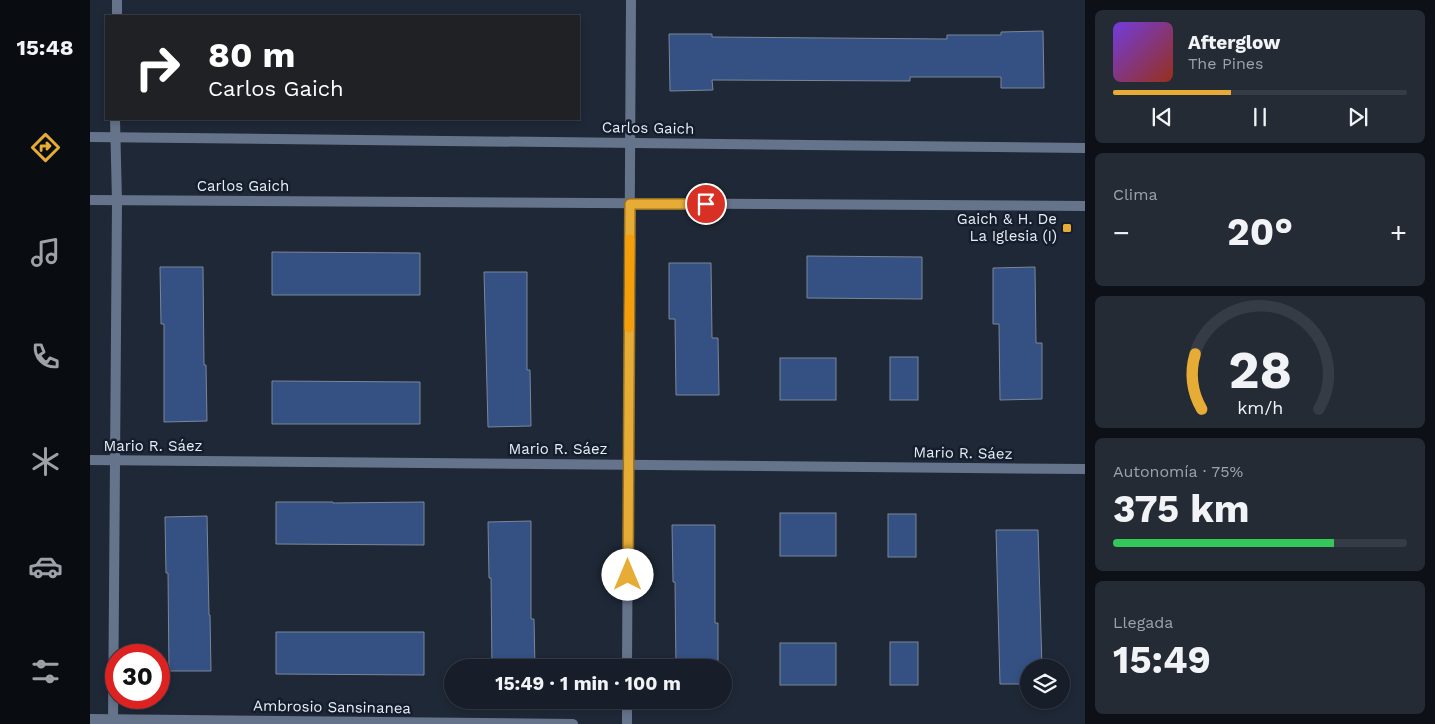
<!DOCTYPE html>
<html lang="es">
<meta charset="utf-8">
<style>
:root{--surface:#171e29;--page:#242b35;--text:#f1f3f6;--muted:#9ea2a8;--line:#363c46;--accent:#e6ac36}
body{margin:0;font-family:"Work Sans",sans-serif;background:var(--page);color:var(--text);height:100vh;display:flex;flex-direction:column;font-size:19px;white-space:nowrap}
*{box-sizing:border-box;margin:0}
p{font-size:16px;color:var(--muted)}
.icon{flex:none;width:28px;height:28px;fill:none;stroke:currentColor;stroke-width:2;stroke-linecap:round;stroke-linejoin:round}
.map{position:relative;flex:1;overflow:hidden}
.details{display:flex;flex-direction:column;gap:10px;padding:10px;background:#0d1017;width:350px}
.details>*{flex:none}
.guide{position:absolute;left:15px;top:15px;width:475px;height:105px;border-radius:0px;box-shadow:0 2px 8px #0003,0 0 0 1px var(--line);background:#202124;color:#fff;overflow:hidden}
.tools{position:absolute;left:930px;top:659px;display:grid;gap:10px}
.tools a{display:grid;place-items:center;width:50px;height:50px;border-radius:50%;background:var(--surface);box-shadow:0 2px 8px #0003,0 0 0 1px var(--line);font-size:25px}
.speed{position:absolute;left:15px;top:644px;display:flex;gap:10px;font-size:25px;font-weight:700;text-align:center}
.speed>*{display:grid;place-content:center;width:65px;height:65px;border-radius:50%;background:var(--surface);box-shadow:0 2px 8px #0003,0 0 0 1px var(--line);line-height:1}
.speed .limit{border:8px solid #d22;background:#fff;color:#111}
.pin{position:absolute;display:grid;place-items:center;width:42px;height:42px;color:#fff;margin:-21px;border:2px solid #fff;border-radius:50%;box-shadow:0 1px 5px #0007}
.me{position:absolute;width:55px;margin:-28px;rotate:0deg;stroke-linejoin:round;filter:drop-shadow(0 0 4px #0008)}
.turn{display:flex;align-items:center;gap:18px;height:105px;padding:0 20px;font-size:22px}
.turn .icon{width:65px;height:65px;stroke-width:2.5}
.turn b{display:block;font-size:35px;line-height:42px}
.big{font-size:38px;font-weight:700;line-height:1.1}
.details .widget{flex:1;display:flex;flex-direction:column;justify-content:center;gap:8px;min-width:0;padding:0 18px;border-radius:8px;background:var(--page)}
.details .dial{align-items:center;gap:0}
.dial svg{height:130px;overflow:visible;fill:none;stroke:var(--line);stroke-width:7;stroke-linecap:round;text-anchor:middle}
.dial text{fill:var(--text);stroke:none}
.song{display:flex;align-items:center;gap:15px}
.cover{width:60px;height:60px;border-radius:8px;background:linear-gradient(135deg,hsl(260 70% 55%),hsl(10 70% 35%))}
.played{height:5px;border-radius:2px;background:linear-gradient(90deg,var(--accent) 40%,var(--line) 40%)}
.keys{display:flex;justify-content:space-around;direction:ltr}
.heat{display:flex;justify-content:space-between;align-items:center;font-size:28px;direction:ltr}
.charge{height:8px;border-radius:4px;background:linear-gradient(90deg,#34c759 75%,var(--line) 0)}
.trip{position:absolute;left:354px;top:659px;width:288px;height:50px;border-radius:25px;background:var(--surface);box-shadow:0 2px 8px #0003,0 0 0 1px var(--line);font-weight:700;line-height:50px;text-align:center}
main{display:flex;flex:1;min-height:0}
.dock{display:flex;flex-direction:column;width:90px;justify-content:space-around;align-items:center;background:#090c10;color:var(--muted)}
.dock .icon{width:35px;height:35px}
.dock .active{color:var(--accent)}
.dock b{font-size:22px;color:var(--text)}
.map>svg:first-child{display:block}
.building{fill:#355183;stroke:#7b8699}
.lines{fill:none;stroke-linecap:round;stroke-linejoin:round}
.minor{stroke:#66748b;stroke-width:10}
.tertiary{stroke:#66748b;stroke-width:10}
.route-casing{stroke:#967023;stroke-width:12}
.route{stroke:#e6ac36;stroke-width:9}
.slow{stroke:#f59e0b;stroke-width:9}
.poi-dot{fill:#e6ac36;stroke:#151e2d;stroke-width:2}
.labels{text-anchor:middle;stroke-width:5;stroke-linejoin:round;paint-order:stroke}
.street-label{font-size:15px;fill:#e7edf7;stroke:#151e2d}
.poi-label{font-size:15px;fill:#e7edf7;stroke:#151e2d;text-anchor:end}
</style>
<main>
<nav class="dock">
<b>15:48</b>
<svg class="icon active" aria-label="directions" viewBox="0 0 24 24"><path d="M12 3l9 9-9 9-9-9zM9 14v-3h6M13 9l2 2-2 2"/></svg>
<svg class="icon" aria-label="music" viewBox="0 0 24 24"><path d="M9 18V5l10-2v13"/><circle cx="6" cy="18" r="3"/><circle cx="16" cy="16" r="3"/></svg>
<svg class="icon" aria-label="phone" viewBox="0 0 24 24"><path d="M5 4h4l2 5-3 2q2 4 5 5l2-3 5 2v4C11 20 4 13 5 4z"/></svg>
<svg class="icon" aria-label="climate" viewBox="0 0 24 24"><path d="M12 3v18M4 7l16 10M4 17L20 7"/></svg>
<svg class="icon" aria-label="car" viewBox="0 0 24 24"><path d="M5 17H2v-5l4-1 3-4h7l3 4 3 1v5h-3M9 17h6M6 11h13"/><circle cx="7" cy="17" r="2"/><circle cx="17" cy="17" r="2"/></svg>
<svg class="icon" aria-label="filters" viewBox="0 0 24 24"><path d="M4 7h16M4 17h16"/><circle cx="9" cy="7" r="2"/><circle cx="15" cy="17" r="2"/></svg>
</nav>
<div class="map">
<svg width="995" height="724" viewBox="0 0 995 724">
<rect width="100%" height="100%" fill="#1f2837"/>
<!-- building -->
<g class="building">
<path d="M 953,31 L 954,88 L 911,88 L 911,77 L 820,77 L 820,81 L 622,80 L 623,90 L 580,91 L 579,34 L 622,34 L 622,37 L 857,39 L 857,35 L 911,35 L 911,32 Z"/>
<path d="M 182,252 L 330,253 L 330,295 L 182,295 Z"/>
<path d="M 717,256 L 832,257 L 832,299 L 717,298 Z"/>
<path d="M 579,263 L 621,263 L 622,338 L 628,338 L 629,395 L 586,395 L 585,319 L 579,319 Z"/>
<path d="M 70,267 L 113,267 L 114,365 L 116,365 L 117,421 L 74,422 L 74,324 L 71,324 Z"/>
<path d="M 945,267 L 946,343 L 952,343 L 952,399 L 910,400 L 909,324 L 903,324 L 903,268 Z"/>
<path d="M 394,272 L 437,272 L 437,370 L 440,370 L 441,426 L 398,427 Z"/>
<rect x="800" y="357" width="28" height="43"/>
<rect x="690" y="358" width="56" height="42"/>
<path d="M 182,381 L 330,382 L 330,424 L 182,424 Z"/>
<path d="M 186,502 L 243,502 L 243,503 L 334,502 L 334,545 L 186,544 Z"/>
<rect x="690" y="513" width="56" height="43"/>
<rect x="798" y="514" width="28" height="43"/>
<path d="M 117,516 L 119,615 L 120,615 L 121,671 L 79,671 L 78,573 L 76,573 L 75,517 Z"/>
<path d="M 441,521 L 441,619 L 444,619 L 445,668 L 402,668 L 401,578 L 399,578 L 398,522 Z"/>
<path d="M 582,525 L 625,525 L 625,623 L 628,623 L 628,668 L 586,668 L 585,582 L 583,582 Z"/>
<path d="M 906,530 L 948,530 L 952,668 L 939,668 L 939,684 L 910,684 Z"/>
<path d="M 186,632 L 334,632 L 334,675 L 186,674 Z"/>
<rect x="800" y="642" width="28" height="43"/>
<rect x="690" y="643" width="56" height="42"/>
</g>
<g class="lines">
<!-- minor -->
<g class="minor">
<path d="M 27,16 L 27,0"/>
<path d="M 0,460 L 995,469"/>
<path d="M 537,668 L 541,0"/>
<path d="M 0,719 L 483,724"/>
<path d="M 23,724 L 27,201 L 25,119"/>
<path d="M 537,724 L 537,700"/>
</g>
<!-- tertiary -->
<g class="tertiary">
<path d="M 0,137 L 995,148"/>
<path d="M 0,200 L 995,206"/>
</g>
</g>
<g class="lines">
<!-- route casing -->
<g class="route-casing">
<path id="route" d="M 538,575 L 540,204 L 616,204"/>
</g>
<!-- route -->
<use href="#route" class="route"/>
<!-- slow -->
<path class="slow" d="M 539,328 L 540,239"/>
</g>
<!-- markers -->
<rect class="poi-dot" x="972" y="223" width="10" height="10" rx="2.5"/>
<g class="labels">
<!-- street labels -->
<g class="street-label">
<text transform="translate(558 128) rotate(1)" y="5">Carlos Gaich</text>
<text x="153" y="191">Carlos Gaich</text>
<text x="63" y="451">Mario R. Sáez</text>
<text x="468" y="454">Mario R. Sáez</text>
<text transform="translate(873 453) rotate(1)" y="5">Mario R. Sáez</text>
<text transform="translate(242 707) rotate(1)" y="5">Ambrosio Sansinanea</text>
</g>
<!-- poi labels -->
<g class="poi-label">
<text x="967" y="224">Gaich &amp; H. De<tspan x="967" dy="17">La Iglesia (I)</tspan></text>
</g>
</g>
</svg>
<div class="tools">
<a><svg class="icon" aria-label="layers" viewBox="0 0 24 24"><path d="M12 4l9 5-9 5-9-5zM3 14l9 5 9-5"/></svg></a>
</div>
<div class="speed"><div class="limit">30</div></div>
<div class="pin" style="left:616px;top:204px;background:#d93025"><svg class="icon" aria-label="arrive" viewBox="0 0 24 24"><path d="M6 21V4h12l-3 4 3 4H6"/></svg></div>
<svg class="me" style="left:538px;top:575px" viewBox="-20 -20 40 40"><circle r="19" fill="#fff"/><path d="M0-13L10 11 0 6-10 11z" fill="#e6ac36"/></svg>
<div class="trip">15:49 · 1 min · 100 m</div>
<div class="guide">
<div class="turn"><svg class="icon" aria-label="right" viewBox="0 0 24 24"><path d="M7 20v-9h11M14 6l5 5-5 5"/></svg><div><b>80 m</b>Carlos Gaich</div></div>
</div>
</div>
<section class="details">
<div class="widget">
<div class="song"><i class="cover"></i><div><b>Afterglow</b><p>The Pines</p></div></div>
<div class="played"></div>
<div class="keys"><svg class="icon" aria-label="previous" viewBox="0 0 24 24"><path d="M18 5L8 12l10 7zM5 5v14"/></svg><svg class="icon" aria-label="pause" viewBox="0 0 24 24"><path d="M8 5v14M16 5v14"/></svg><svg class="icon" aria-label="next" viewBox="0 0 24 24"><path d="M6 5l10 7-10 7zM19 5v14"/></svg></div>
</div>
<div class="widget"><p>Clima</p>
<div class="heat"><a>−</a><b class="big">20°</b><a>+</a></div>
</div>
<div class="widget dial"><svg viewBox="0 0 100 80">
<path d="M14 69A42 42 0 1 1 86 69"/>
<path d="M14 69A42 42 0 0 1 10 35" stroke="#e6ac36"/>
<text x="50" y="56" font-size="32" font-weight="700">28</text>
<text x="50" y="72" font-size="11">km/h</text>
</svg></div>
<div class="widget"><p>Autonomía · 75%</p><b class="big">375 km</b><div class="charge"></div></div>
<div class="widget"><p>Llegada</p><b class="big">15:49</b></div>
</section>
</main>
